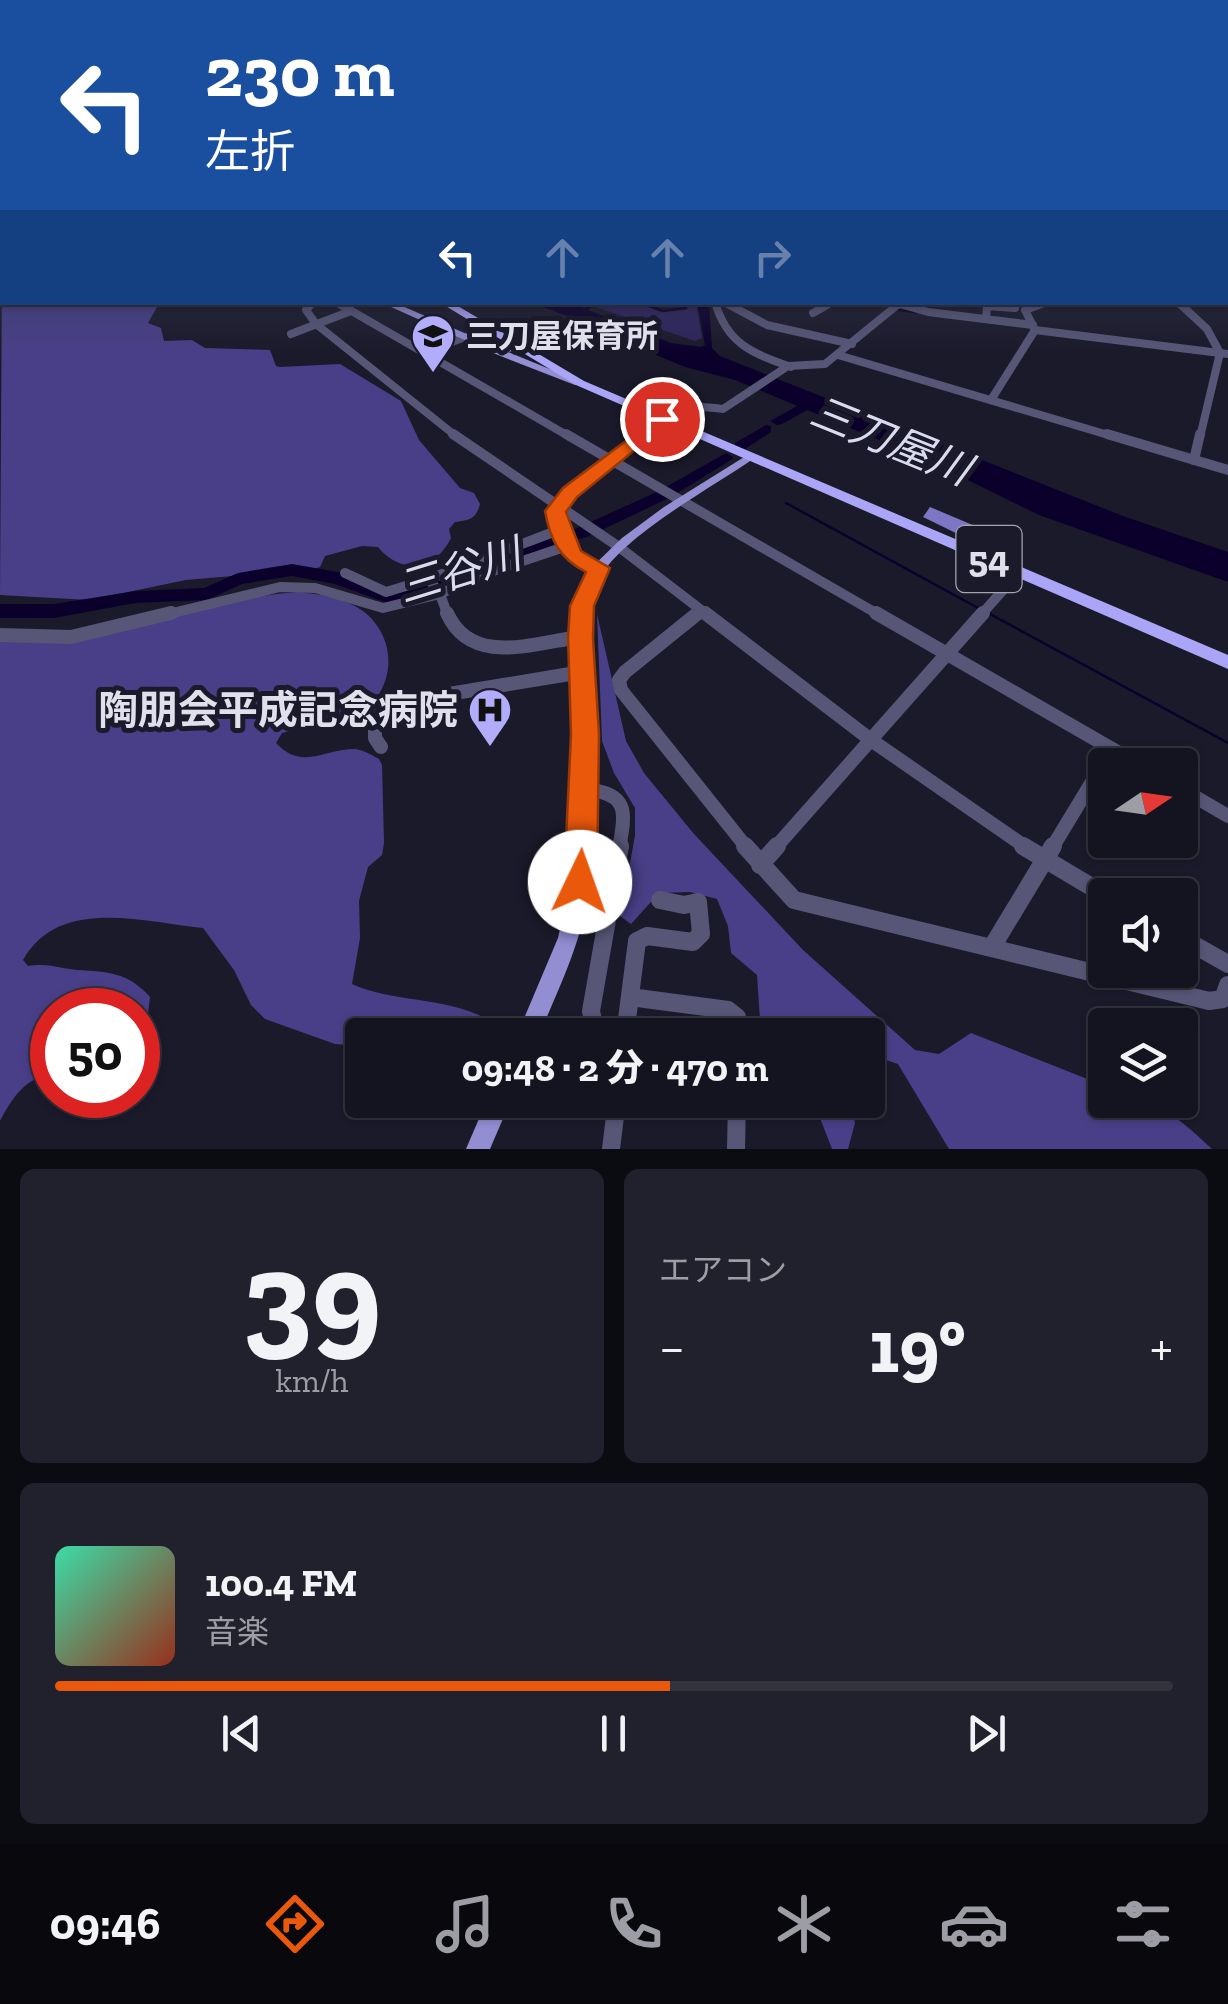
<!DOCTYPE html>
<html lang="ja">
<meta charset="utf-8">
<style>
:root{--surface:#141420;--page:#21212d;--text:#f1f3f6;--muted:#9d9ea5;--line:#33333e;--accent:#ea580c}
body{margin:0;font-family:"Zilla Slab","Noto Sans JP",serif;background:var(--page);color:var(--text);height:100vh;display:flex;flex-direction:column;font-size:38px;white-space:nowrap}
*{box-sizing:border-box;margin:0}
p{font-size:32px;color:var(--muted)}
.icon{flex:none;width:55px;height:55px;fill:none;stroke:currentColor;stroke-width:2;stroke-linecap:round;stroke-linejoin:round}
.map{position:relative;height:1149px;overflow:hidden}
.side{display:flex;flex-direction:column;gap:20px;padding:20px;background:#0b0b12;flex:1}
.side>*{flex:none}
.hud{position:absolute;left:0px;top:0px;width:1230px;height:305px;box-shadow:0 2px 8px #0004,0 0 0 2px var(--line);background:#1a4fa0;color:#fff;overflow:hidden}
.needle{width:65px;rotate:77deg}
.controls{position:absolute;left:1088px;top:748px;display:grid;gap:20px}
.controls a{display:grid;place-items:center;width:110px;height:110px;border-radius:10px;background:var(--surface);box-shadow:0 2px 8px #0004,0 0 0 2px var(--line);font-size:50px}
.speed{position:absolute;left:30px;top:988px;display:flex;gap:20px;font-size:50px;font-weight:700;text-align:center}
.speed>*{display:grid;place-content:center;width:130px;height:130px;border-radius:50%;background:var(--surface);box-shadow:0 2px 8px #0004,0 0 0 2px var(--line);line-height:1}
.speed .limit{border:15px solid #d22;background:#fff;color:#111}
.pin{position:absolute;display:grid;place-items:center;width:85px;height:85px;color:#fff;margin:-42px;border:5px solid #fff;border-radius:50%;box-shadow:0 2px 10px #0007}
.me{position:absolute;width:110px;margin:-55px;rotate:3deg;stroke-linejoin:round;filter:drop-shadow(0 0 8px #0008)}
.turn{display:flex;align-items:center;gap:35px;height:210px;padding:0 40px;font-size:45px}
.turn .icon{width:130px;height:130px;stroke-width:2.5}
.turn b{display:block;font-size:70px;line-height:85px}
.lanes{display:flex;align-items:center;height:95px;padding:0 40px;background:#0003;justify-content:center;gap:50px;direction:ltr}
.lanes .off{opacity:.35}
.big{font-size:75px;font-weight:800;line-height:1.1}
.side .card{flex:1;display:flex;flex-direction:column;justify-content:center;gap:15px;min-width:0;padding:0 35px;border-radius:15px;background:var(--page)}
.side .dial{align-items:center;gap:0}
.dial b{font-size:130px;line-height:1}
.song{display:flex;align-items:center;gap:30px}
.cover{width:120px;height:120px;border-radius:15px;background:linear-gradient(135deg,hsl(160 70% 55%),hsl(10 70% 35%))}
.played{height:10px;border-radius:5px;background:linear-gradient(90deg,var(--accent) 55%,var(--line) 55%)}
.keys{display:flex;justify-content:space-around;direction:ltr}
.heat{display:flex;justify-content:space-between;align-items:center;font-size:55px;direction:ltr}
.side .tiles{flex:1;display:grid;gap:20px;grid-template-columns:1fr 1fr}
.card:last-child{grid-column:span 2}
.trip{position:absolute;left:345px;top:1018px;width:540px;height:100px;border-radius:10px;background:var(--surface);box-shadow:0 2px 8px #0004,0 0 0 2px var(--line);font-weight:800;line-height:100px;text-align:center}
.tabs{display:flex;height:160px;justify-content:space-around;align-items:center;background:#08080d;color:var(--muted)}
.tabs .icon{width:70px;height:70px}
.tabs .current{color:var(--accent)}
.tabs b{font-size:45px;color:var(--text)}
.map>svg:first-child{display:block}
.green{fill:#2e255d}
.forest{fill:#493f88}
.water{fill:#0b002c}
.lines{fill:none;stroke-linecap:round;stroke-linejoin:round}
.stream{stroke:#0b002c;stroke-width:2.5}
.river{fill:#0b002c;fill-rule:evenodd}
.building{fill:#7c76c4}
.minor-far3{stroke:#575677;stroke-width:8}
.minor-far2{stroke:#575677;stroke-width:10}
.minor-far1{stroke:#575677;stroke-width:14}
.minor{stroke:#575677;stroke-width:18}
.major{fill:#938ed2;fill-rule:evenodd}
.highway{fill:#aaa5f7;fill-rule:evenodd}
.route{fill:#ea580c;stroke:#983908;stroke-width:2.5}
.labels{text-anchor:middle;stroke-width:10;stroke-linejoin:round;paint-order:stroke}
.far-poi-label{font-size:32px;font-weight:bold;fill:#e0e0ec;stroke:#1b1a2b;text-anchor:start}
.shield{fill:#1b1a2b;stroke:#a5a5b2;stroke-width:2.5}
.shield-label{font-size:38px;font-weight:bold;fill:#e0e0ec}
.poi-label{font-size:40px;font-weight:bold;fill:#e0e0ec;stroke:#1b1a2b;text-anchor:end}
.water-label{font-size:42px;font-style:italic;fill:#dbdbf0;stroke:#1b1a2b}
</style>
<div class="map">
<svg width="1228" height="1149" viewBox="0 0 1228 1149">
<rect width="100%" height="100%" fill="#1b1a2b"/>
<!-- green -->
<path class="green" d="M 584,303 L 637,303 L 661,312 L 681,308 L 683,303 L 696,303 L 702,338 L 695,341 Z"/>
<!-- forest -->
<g class="forest">
<path d="M 2,267 L 2,302 L 145,303 L 157,307 L 148,323 L 161,328 L 164,341 L 192,340 L 205,348 L 270,350 L 276,366 L 280,367 L 340,364 L 401,401 L 419,440 L 460,488 L 474,493 L 480,504 C 476,519 470,520 455,522 L 449,529 L 451,538 C 435,571 401,575 378,547 L 362,546 L 325,556 L 320,567 L 313,569 L 186,580 L 89,600 L 0,595 Z"/>
<path d="M 298,592 C 321,594 352,599 370,617 C 400,648 392,695 356,716 C 331,731 308,726 282,733 L 276,743 C 302,771 324,749 355,749 C 363,750 372,755 379,759 L 382,765 L 384,843 L 382,855 L 368,867 L 359,901 L 360,938 L 352,984 C 395,1005 474,995 506,1035 L 362,1035 L 362,1046 L 335,1044 L 265,1019 L 251,1005 L 234,970 L 203,928 C 143,922 59,896 23,960 L 28,966 C 50,963 57,968 77,970 C 108,972 128,972 150,997 L 144,1047 L 138,1057 L 138,1010 L 52,1010 L 52,1074 C 25,1078 12,1098 0,1121 L 0,639 C 22,640 48,644 70,641 C 146,628 221,597 298,592 Z"/>
<path d="M 597,614 L 626,741 L 644,773 L 694,834 L 803,950 L 915,1050 L 939,1054 L 971,1033 L 1105,1086 L 1105,1100 C 1160,1100 1173,1113 1212,1149 L 949,1149 L 898,1064 L 868,1054 L 868,1035 L 761,1035 L 757,975 L 731,953 L 728,926 L 717,899 L 690,892 L 659,893 L 631,924 L 620,916 L 635,836 L 635,808 L 614,773 L 602,741 Z"/>
<path d="M 813,1100 L 850,1100 L 855,1123 L 848,1149 L 832,1149 Z"/>
</g>
<!-- water -->
<path class="water" d="M 532,303 L 569,303 L 584,308 L 595,303 L 588,310 L 671,343 L 701,347 L 705,345 L 697,303 L 709,303 L 712,348 L 720,356 L 1123,516 L 1228,552 L 1228,582 L 1039,515 L 927,460 L 735,380 L 685,367 L 608,335 L 597,327 Z"/>
<g class="lines">
<!-- stream -->
<g class="stream">
<path d="M 639,302 L 663,311 L 686,308"/>
<path d="M 899,310 L 916,312"/>
<path d="M 786,503 L 978,608"/>
<path d="M 990,614 L 1228,743"/>
</g>
<!-- river -->
<g class="river">
<path d="M 806,401 L 811,402 L 811,408 L 782,424 L 777,425 L 770,421 Z"/>
<path d="M 766,425 L 771,426 L 771,432 L 745,449 L 735,449 L 735,443 Z"/>
<path d="M 726,453 L 733,457 L 731,460 L 671,497 L 587,537 L 485,566 L 476,560 L 479,556 L 575,529 L 659,491 Z"/>
<path d="M 292,564 L 338,572 L 390,591 L 437,573 L 446,579 L 443,583 L 390,604 L 335,584 L 292,576 L 242,584 L 207,600 L 136,603 L 54,618 L 0,618 L 0,604 L 54,604 L 136,591 L 204,588 L 238,573 Z"/>
</g>
</g>
<!-- building -->
<path class="building" d="M 930,507 L 975,526 L 966,538 L 923,517 Z"/>
<g class="lines">
<!-- minor-far3 -->
<g class="minor-far3">
<path d="M 313,302 L 306,310 L 316,324 L 457,437"/>
<path d="M 336,302 L 570,437"/>
<path d="M 715,302 C 727,344 752,353 791,367"/>
<path d="M 724,302 L 767,325 L 852,344"/>
<path d="M 1178,302 L 1207,329 L 1220,353 L 1200,437"/>
<path d="M 900,304 L 928,312 L 1033,325"/>
<path d="M 813,313 L 827,305"/>
<path d="M 986,319 L 987,306 L 1015,308"/>
<path d="M 1035,330 L 1228,354"/>
<path d="M 291,334 L 351,311"/>
<path d="M 423,353 L 465,337"/>
<path d="M 838,355 L 1115,437"/>
<path d="M 991,400 L 1035,330 L 1025,310 L 1047,302"/>
<path d="M 640,437 C 676,408 676,403 723,409 L 788,366 L 825,364 L 901,302"/>
</g>
<!-- minor-far2 -->
<g class="minor-far2">
<path d="M 453,434 L 619,547 L 709,616"/>
<path d="M 566,434 L 881,616"/>
<path d="M 1107,434 L 1228,470"/>
<path d="M 1194,460 L 1200,434"/>
<path d="M 559,530 L 429,579 L 440,594 L 484,574 L 567,546"/>
<path d="M 598,568 C 572,558 560,538 555,511 L 570,492 L 643,434"/>
<path d="M 345,573 L 386,592 L 429,579"/>
<path d="M 160,616 L 280,587 L 315,588 L 383,608 L 440,594 L 448,616"/>
<path d="M 695,616 L 701,611"/>
<path d="M 980,616 L 1019,572"/>
</g>
<!-- minor-far1 -->
<g class="minor-far1">
<path d="M 447,613 C 471,667 534,643 580,637"/>
<path d="M 698,613 L 625,672 L 619,680 L 621,690 L 747,848"/>
<path d="M 705,613 L 871,740 L 1027,848"/>
<path d="M 876,613 L 1140,765"/>
<path d="M 0,635 L 71,637 L 171,613"/>
<path d="M 381,747 L 375,738 L 375,719 L 389,704 L 582,672"/>
<path d="M 1180,788 L 1228,816"/>
<path d="M 584,789 C 629,793 626,811 619,848"/>
<path d="M 775,848 L 983,613"/>
<path d="M 1052,848 L 1112,749"/>
</g>
<!-- minor -->
<g class="minor">
<path d="M 745,846 L 794,900 L 1209,1001 L 1223,999 L 1228,985"/>
<path d="M 1023,846 L 1105,895"/>
<path d="M 760,865 L 777,846"/>
<path d="M 1180,937 L 1228,964"/>
<path d="M 992,947 L 1053,846"/>
<path d="M 630,997 L 728,1010 L 737,1017 L 739,1035"/>
<path d="M 596,1035 L 591,1011 L 620,846"/>
<path d="M 625,1035 L 637,941 L 647,936 L 693,942 L 701,934 L 698,902 L 684,905 L 660,900"/>
<path d="M 611,1149 L 617,1100"/>
<path d="M 736,1149 L 737,1100"/>
</g>
<!-- major -->
<g class="major">
<path d="M 380,302 L 393,302 L 499,348 L 518,346 L 518,350 L 508,352 L 584,383 L 583,385 L 575,385 L 498,355 Z"/>
<path d="M 749,454 L 753,455 L 753,459 C 711,488 628,533 602,574 C 573,619 591,682 593,731 C 596,779 595,828 591,876 C 586,932 561,984 539,1035 L 517,1035 L 558,938 L 571,878 L 577,751 L 572,628 L 581,588 L 592,567 L 622,538 L 664,507 Z"/>
<path d="M 487,1100 L 511,1100 L 490,1149 L 466,1149 Z"/>
</g>
<!-- highway -->
<path class="highway" d="M 439,302 L 451,302 L 584,381 L 1228,655 L 1228,669 L 576,385 Z"/>
</g>
<!-- sky -->
<linearGradient id="sky" x2="0" y2="1"><stop stop-color="#0f0e18"/><stop offset="0.54" stop-color="#393e55"/><stop offset="1" stop-color="#393e55" stop-opacity="0"/></linearGradient>
<rect width="1228" height="353" fill="url(#sky)"/>
<!-- route -->
<path class="route" d="M 662,414 L 670,419 L 668,423 L 577,497 L 566,512 L 581,551 L 610,568 L 594,606 L 593,638 L 599,734 L 597,882 L 592,893 L 580,898 L 569,893 L 564,882 L 571,734 L 568,638 L 570,606 L 586,572 C 560,559 550,540 545,511 L 563,488 Z"/>
<!-- icons -->
<defs>
<g id="school-pin" transform="scale(2.25)"><path d="M0 17L-7.5 6A9.5 9.5 0 1 1 7.5 6Z" fill="#b2adfa" stroke="#1b1a2b"/><path d="M0-5L7-2L0 1L-7-2ZM-4 1L0 2.5L4 1V4Q0 6-4 4Z" fill="#111"/></g>
<g id="hospital-pin" transform="scale(2.25)"><path d="M0 17L-7.5 6A9.5 9.5 0 1 1 7.5 6Z" fill="#b2adfa" stroke="#1b1a2b"/><path d="M-5-5h3v3.5h4V-5h3V5h-3V1.5h-4V5h-3Z" fill="#111"/></g>
</defs>
<g fill-rule="evenodd">
<use href="#school-pin" x="433" y="336"/>
<use href="#hospital-pin" x="490" y="710"/>
</g>
<g class="labels">
<!-- far-poi labels -->
<g class="far-poi-label">
<text x="466" y="347">三刀屋保育所</text>
</g>
<!-- shield labels -->
<rect class="shield" x="956.5" y="526" width="65" height="66" rx="8"/>
<g class="shield-label">
<text x="989" y="572">54</text>
</g>
<!-- poi labels -->
<g class="poi-label">
<text x="458" y="724">陶朋会平成記念病院</text>
</g>
<!-- water labels -->
<g class="water-label">
<text transform="translate(891 440) rotate(22)" y="15">三刀屋川</text>
<text transform="translate(459 570) rotate(-17)" y="15">三谷川</text>
</g>
</g>
</svg>
<div class="controls">
<a><svg class="needle" viewBox="-14 -14 28 28"><path d="M0-13l5 13h-10z" fill="#e53935"/><path d="M0 13l5-13h-10z" fill="#9d9ea5"/></svg></a>
<a><svg class="icon" aria-label="sound" viewBox="0 0 24 24"><path d="M4 9h4l5-4v14l-5-4H4zM17 9q2 3 0 6"/></svg></a>
<a><svg class="icon" aria-label="layers" viewBox="0 0 24 24"><path d="M12 4l9 5-9 5-9-5zM3 14l9 5 9-5"/></svg></a>
</div>
<div class="speed"><div class="limit">50</div></div>
<div class="pin" style="left:662px;top:419px;background:#d93025"><svg class="icon" aria-label="arrive" viewBox="0 0 24 24"><path d="M6 21V4h12l-3 4 3 4H6"/></svg></div>
<svg class="me" style="left:580px;top:882px" viewBox="-20 -20 40 40"><circle r="19" fill="#fff"/><path d="M0-13L10 11 0 6-10 11z" fill="#ea580c"/></svg>
<div class="trip">09:48 · 2 分 · 470 m</div>
<div class="hud">
<div class="turn"><svg class="icon" aria-label="left" viewBox="0 0 24 24"><path d="M17 20v-9H6M10 6l-5 5 5 5"/></svg><div><b>230 m</b>左折</div></div>
<div class="lanes"><svg class="icon" aria-label="left" viewBox="0 0 24 24"><path d="M17 20v-9H6M10 6l-5 5 5 5"/></svg><svg class="icon off" aria-label="ahead" viewBox="0 0 24 24"><path d="M12 20V5M6 11l6-6 6 6"/></svg><svg class="icon off" aria-label="ahead" viewBox="0 0 24 24"><path d="M12 20V5M6 11l6-6 6 6"/></svg><svg class="icon off" aria-label="right" viewBox="0 0 24 24"><path d="M7 20v-9h11M14 6l5 5-5 5"/></svg></div>
</div>
</div>
<section class="side">
<div class="tiles">
<div class="card dial"><b>39</b><p>km/h</p></div>
<div class="card"><p>エアコン</p>
<div class="heat"><a>−</a><b class="big">19°</b><a>+</a></div>
</div>
<div class="card">
<div class="song"><i class="cover"></i><div><b>100.4 FM</b><p>音楽</p></div></div>
<div class="played"></div>
<div class="keys"><svg class="icon" aria-label="previous" viewBox="0 0 24 24"><path d="M18 5L8 12l10 7zM5 5v14"/></svg><svg class="icon" aria-label="pause" viewBox="0 0 24 24"><path d="M8 5v14M16 5v14"/></svg><svg class="icon" aria-label="next" viewBox="0 0 24 24"><path d="M6 5l10 7-10 7zM19 5v14"/></svg></div>
</div>
</div>
</section>
<nav class="tabs">
<b>09:46</b>
<svg class="icon current" aria-label="directions" viewBox="0 0 24 24"><path d="M12 3l9 9-9 9-9-9zM9 14v-3h6M13 9l2 2-2 2"/></svg>
<svg class="icon" aria-label="music" viewBox="0 0 24 24"><path d="M9 18V5l10-2v13"/><circle cx="6" cy="18" r="3"/><circle cx="16" cy="16" r="3"/></svg>
<svg class="icon" aria-label="phone" viewBox="0 0 24 24"><path d="M5 4h4l2 5-3 2q2 4 5 5l2-3 5 2v4C11 20 4 13 5 4z"/></svg>
<svg class="icon" aria-label="climate" viewBox="0 0 24 24"><path d="M12 3v18M4 7l16 10M4 17L20 7"/></svg>
<svg class="icon" aria-label="car" viewBox="0 0 24 24"><path d="M5 17H2v-5l4-1 3-4h7l3 4 3 1v5h-3M9 17h6M6 11h13"/><circle cx="7" cy="17" r="2"/><circle cx="17" cy="17" r="2"/></svg>
<svg class="icon" aria-label="filters" viewBox="0 0 24 24"><path d="M4 7h16M4 17h16"/><circle cx="9" cy="7" r="2"/><circle cx="15" cy="17" r="2"/></svg>
</nav>
